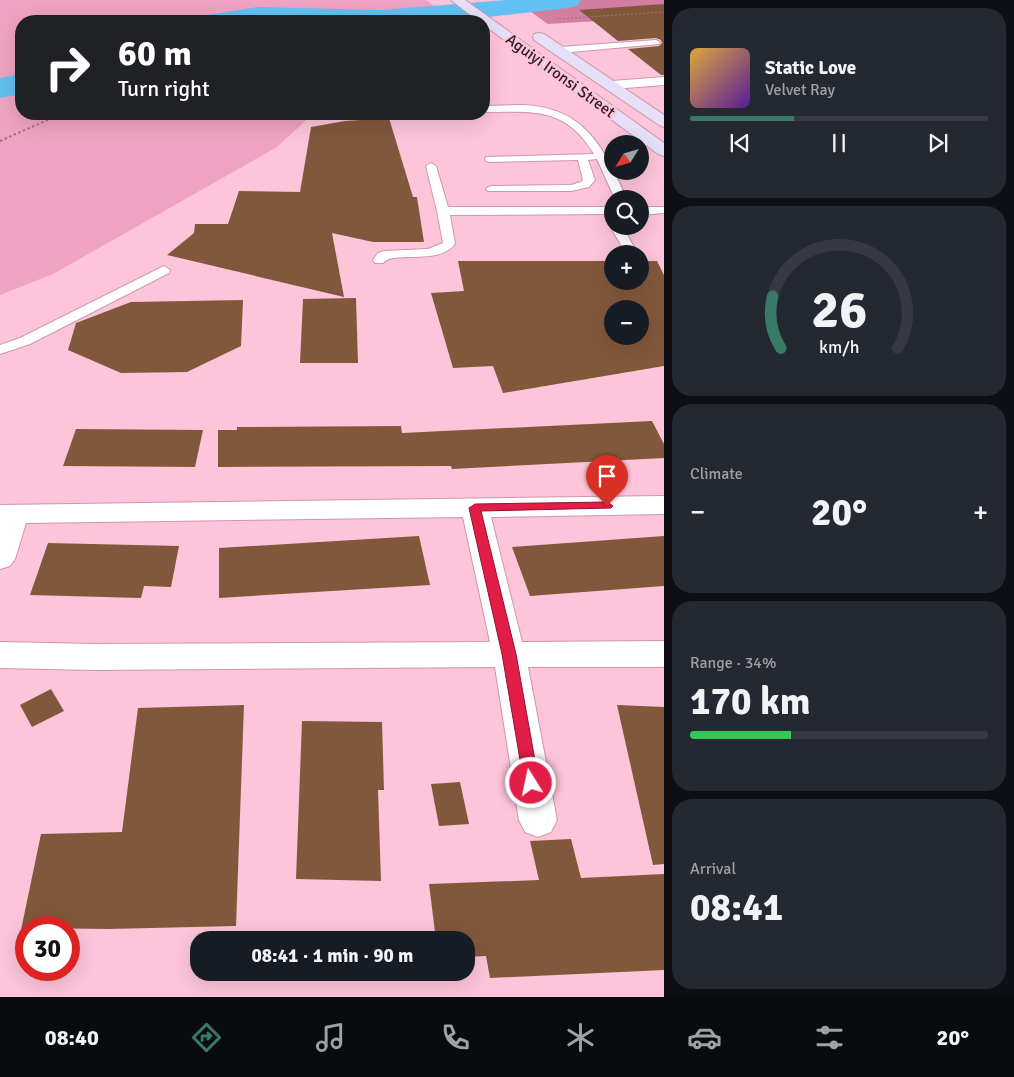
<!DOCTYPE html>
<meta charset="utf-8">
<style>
:root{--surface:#171b24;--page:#242831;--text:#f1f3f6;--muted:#9ea1a6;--line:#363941;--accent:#397968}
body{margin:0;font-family:Signika,sans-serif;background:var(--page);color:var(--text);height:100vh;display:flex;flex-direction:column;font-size:19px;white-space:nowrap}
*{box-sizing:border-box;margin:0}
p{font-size:16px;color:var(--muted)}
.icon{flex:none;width:28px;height:28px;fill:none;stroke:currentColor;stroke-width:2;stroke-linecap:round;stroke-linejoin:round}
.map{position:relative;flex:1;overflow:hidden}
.sheet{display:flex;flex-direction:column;gap:8px;padding:8px;background:#0d0f14;width:350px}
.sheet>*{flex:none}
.banner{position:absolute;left:15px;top:15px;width:475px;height:105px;border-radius:20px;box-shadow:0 5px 20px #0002;background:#202124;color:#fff;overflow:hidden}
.needle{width:32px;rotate:233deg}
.fabs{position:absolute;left:604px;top:135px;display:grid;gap:10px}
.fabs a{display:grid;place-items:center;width:45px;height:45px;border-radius:50%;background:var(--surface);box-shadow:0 5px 20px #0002;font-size:25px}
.speed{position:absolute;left:15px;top:916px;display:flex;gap:10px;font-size:25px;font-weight:700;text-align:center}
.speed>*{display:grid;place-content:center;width:65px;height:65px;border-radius:50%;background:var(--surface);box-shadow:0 5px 20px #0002;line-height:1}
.speed .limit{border:8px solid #d22;background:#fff;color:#111}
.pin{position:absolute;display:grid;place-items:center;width:42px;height:42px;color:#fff;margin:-51px -21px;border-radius:50% 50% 50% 0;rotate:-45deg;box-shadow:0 0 5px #0007}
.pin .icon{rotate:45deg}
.me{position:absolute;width:55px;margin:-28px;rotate:350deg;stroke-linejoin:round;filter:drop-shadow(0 0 4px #0008)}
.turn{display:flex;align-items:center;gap:18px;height:105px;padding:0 20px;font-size:22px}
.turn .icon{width:65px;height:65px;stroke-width:2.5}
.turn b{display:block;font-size:35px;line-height:42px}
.big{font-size:38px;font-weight:700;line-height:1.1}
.sheet .card{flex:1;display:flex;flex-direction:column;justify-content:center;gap:8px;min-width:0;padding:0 18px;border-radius:20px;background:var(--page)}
.sheet .dial{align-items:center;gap:0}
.dial svg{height:130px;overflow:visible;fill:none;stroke:var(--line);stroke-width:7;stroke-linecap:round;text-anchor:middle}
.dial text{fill:var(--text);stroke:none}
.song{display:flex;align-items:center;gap:15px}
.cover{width:60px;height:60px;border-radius:8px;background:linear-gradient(135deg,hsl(40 70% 55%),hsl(270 70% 35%))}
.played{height:5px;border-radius:2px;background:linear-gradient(90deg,var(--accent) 35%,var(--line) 35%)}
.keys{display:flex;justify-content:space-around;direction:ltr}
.heat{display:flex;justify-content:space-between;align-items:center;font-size:28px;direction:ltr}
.charge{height:8px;border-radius:4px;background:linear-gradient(90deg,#34c759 34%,var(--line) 0)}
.trip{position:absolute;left:190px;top:931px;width:285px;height:50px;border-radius:20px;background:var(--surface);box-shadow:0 5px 20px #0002;font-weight:700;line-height:50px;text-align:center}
.tabs{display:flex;height:80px;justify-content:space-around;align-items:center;background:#090b0e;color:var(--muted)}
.tabs .icon{width:35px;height:35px}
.tabs .on{color:var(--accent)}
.tabs b{font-size:22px;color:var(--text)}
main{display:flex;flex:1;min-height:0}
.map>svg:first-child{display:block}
.green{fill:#efa3c2}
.forest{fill:#d37da1}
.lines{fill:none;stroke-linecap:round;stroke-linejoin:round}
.river{fill:#62c1f3;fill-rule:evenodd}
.building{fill:#82583c;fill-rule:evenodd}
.lane-casing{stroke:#cc97ac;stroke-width:2}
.street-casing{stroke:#cc97ac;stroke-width:2}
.secondary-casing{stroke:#cc97ac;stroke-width:2}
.path-far1{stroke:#9c7584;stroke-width:1;stroke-dasharray:2 2;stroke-linecap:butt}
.path{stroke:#9c7584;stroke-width:2;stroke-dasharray:2.5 2.5;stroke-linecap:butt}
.lane{fill:#fff;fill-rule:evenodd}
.street{fill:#fff;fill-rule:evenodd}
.secondary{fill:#e5e0f8;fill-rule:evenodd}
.route{fill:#e11d48;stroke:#92132f}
.labels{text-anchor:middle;stroke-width:5;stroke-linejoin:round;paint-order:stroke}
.far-street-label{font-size:16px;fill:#301c24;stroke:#fdc4da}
</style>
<main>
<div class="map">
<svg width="664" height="997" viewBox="0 0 664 997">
<rect width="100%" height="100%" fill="#fdc4da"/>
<!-- green -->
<path class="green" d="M 0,0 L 426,0 L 453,21 L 21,21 L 21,114 L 313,114 L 277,147 L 53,274 L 0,295 Z"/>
<!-- forest -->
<path class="forest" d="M 514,0 L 664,0 L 664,17 L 548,24 Z"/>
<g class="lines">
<!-- river -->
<g class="river">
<path d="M 506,0 L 581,0 L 577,6 L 568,8 L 453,21 L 203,21 L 207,15 L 258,7 L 381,10 Z"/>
<path d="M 21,74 L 21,94 L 0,98 L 0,78 Z"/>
</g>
</g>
<!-- building -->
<g class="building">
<path d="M 664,4 L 664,75 L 661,75 L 628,49 L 659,46 L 662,43 L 661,40 L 656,38 L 618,41 L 579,10 Z"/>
<path d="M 389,118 L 413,197 L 417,197 L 424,242 L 373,242 L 332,233 L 344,297 L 167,255 L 194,233 L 195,224 L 228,224 L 239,191 L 300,192 L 311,127 L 345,121 Z"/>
<path d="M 458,261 L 612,261 L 612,281 L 640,281 L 640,261 L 657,261 L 664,275 L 664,366 L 503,393 L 493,366 L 453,368 L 431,293 L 464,291 ZM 612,309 L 640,309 L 640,336 L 612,336 Z"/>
<path d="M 356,298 L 358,363 L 300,363 L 303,299 Z"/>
<path d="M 243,300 L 241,346 L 187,372 L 121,373 L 68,350 L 76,323 L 131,302 Z"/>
<path d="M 652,421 L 664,444 L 664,458 L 452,469 L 451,466 L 218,467 L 218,430 L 237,430 L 237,427 L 401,426 L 402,433 Z"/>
<path d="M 76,429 L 203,430 L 195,467 L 63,466 Z"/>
<path d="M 419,536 L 430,585 L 219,598 L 219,548 Z"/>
<path d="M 664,536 L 664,586 L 530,596 L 512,547 Z"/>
<path d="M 48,543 L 179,546 L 171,587 L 144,586 L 141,598 L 30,595 Z"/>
<path d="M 51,689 L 64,711 L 32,727 L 20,705 Z"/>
<path d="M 244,705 L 236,926 L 109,929 L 26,928 L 26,930 L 21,930 L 41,834 L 122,832 L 138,708 Z"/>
<path d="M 617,705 L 664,707 L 664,864 L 653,865 Z"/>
<path d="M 302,721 L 382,722 L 384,790 L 378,790 L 381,881 L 296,879 Z"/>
<path d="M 460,782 L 469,824 L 439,826 L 431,784 Z"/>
<path d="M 571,839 L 581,878 L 664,874 L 664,970 L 490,978 L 486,956 L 466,957 L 466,940 L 436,940 L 429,884 L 539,880 L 530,841 Z"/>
</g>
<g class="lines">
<!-- lane casing -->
<g class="lane-casing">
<g id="lane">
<path d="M 656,40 L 660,42 L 659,44 L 560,53 L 556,50 L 560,47 Z"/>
<path d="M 522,105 C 586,107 604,149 627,199 L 615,199 L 597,159 L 588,160 L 595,180 L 589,187 L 571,191 L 488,191 L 486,189 L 488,187 L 492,186 L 571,185 L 581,182 L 583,180 L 578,160 L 490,162 L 486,161 L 485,159 L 486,157 L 594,154 C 565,106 533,112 484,112 L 484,106 Z"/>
<path d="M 431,163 L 436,166 L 448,207 L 612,207 L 612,214 L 450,215 L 455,244 C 438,266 393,250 383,263 L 375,263 L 373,260 L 378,253 L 384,251 L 428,249 L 443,243 L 437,211 L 426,166 Z"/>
<path d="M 640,207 L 664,207 L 664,213 L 640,215 Z"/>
<path d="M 612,223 L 612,226 L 622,226 L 634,247 L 632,250 L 624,250 L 610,226 Z"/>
<path d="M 164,266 L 170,270 L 169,273 L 30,344 L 0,354 L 0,345 L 20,338 Z"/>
</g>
</g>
<!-- street casing -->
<g class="street-casing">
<g id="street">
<path d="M 664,77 L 664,85 L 612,89 L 607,88 L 605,85 L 607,82 L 612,81 Z"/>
<path d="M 664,496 L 664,514 L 491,517 L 522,642 L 664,641 L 664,667 L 528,667 L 557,820 L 551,832 L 538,837 L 525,832 L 519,820 L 495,667 L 95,670 L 0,668 L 0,642 L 95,644 L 490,642 L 463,517 L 26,523 L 15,559 L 10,566 L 0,569 L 0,505 Z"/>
</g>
</g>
<!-- secondary casing -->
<g class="secondary-casing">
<g id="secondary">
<path d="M 451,0 L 465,0 L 664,143 L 664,156 L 658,154 L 484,25 L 484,21 L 478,21 Z"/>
<path d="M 539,33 L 544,34 L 664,115 L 664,127 L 659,125 L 534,40 L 533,37 L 534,34 Z"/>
</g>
</g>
<!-- path-far1 -->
<path class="path-far1" d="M 555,19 L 664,12"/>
<!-- path -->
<path class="path" d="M 0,141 L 61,114"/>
<!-- lane -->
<use href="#lane" class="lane"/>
<!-- street -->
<use href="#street" class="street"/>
<!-- secondary -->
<use href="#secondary" class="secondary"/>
</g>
<!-- route -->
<path class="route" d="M 607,502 L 613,506 L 611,508 L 481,511 L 516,654 L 539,783 L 536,788 L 531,790 L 526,788 L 524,783 L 502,654 L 469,508 L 475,504 Z"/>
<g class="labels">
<!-- far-street labels -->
<g class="far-street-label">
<text transform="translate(561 75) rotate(36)" y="6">Aguiyi Ironsi Street</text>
</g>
</g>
</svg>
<div class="fabs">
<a><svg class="needle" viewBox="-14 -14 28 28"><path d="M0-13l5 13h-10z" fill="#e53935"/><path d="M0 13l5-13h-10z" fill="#9ea1a6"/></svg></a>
<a><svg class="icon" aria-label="search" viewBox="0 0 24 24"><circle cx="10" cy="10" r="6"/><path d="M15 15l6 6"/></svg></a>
<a>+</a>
<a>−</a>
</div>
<div class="speed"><div class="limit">30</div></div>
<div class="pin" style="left:607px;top:506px;background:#d93025"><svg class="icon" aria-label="arrive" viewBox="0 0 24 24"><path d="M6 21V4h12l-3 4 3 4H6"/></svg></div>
<svg class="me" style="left:531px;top:783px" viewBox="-20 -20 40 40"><circle r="17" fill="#e11d48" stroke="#fff" stroke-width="3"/><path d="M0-11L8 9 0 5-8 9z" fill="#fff"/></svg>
<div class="trip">08:41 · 1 min · 90 m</div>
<div class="banner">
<div class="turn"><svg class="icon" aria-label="right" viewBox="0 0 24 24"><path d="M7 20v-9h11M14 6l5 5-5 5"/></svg><div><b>60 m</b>Turn right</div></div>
</div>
</div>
<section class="sheet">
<div class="card">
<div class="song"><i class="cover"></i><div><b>Static Love</b><p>Velvet Ray</p></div></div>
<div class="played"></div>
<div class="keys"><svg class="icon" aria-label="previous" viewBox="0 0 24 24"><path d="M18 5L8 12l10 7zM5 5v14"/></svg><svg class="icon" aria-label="pause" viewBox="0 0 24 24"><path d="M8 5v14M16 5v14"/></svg><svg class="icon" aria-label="next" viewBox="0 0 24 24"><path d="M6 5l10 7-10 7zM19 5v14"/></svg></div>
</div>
<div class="card dial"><svg viewBox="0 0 100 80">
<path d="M14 69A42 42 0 1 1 86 69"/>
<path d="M14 69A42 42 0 0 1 9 37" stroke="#397968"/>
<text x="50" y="56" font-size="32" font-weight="700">26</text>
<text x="50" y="72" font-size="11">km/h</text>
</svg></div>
<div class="card"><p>Climate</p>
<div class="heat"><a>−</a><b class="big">20°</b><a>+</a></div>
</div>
<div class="card"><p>Range · 34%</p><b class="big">170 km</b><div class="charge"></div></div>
<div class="card"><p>Arrival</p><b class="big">08:41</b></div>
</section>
</main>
<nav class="tabs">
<b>08:40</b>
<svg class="icon on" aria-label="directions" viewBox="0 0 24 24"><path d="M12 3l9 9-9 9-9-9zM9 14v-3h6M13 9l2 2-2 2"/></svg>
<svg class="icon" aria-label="music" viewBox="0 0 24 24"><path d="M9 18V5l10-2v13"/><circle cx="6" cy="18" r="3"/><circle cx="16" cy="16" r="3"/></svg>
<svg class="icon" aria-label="phone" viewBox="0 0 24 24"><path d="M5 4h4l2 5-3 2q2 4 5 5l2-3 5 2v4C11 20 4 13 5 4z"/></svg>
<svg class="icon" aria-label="climate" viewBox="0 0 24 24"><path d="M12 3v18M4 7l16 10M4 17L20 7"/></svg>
<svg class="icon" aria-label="car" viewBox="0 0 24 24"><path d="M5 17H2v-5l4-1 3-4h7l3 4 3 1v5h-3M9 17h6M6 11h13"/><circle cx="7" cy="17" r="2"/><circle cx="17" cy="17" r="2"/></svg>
<svg class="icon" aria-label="filters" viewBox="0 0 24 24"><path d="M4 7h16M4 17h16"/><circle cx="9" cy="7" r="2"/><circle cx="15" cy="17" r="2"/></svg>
<b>20°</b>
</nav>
